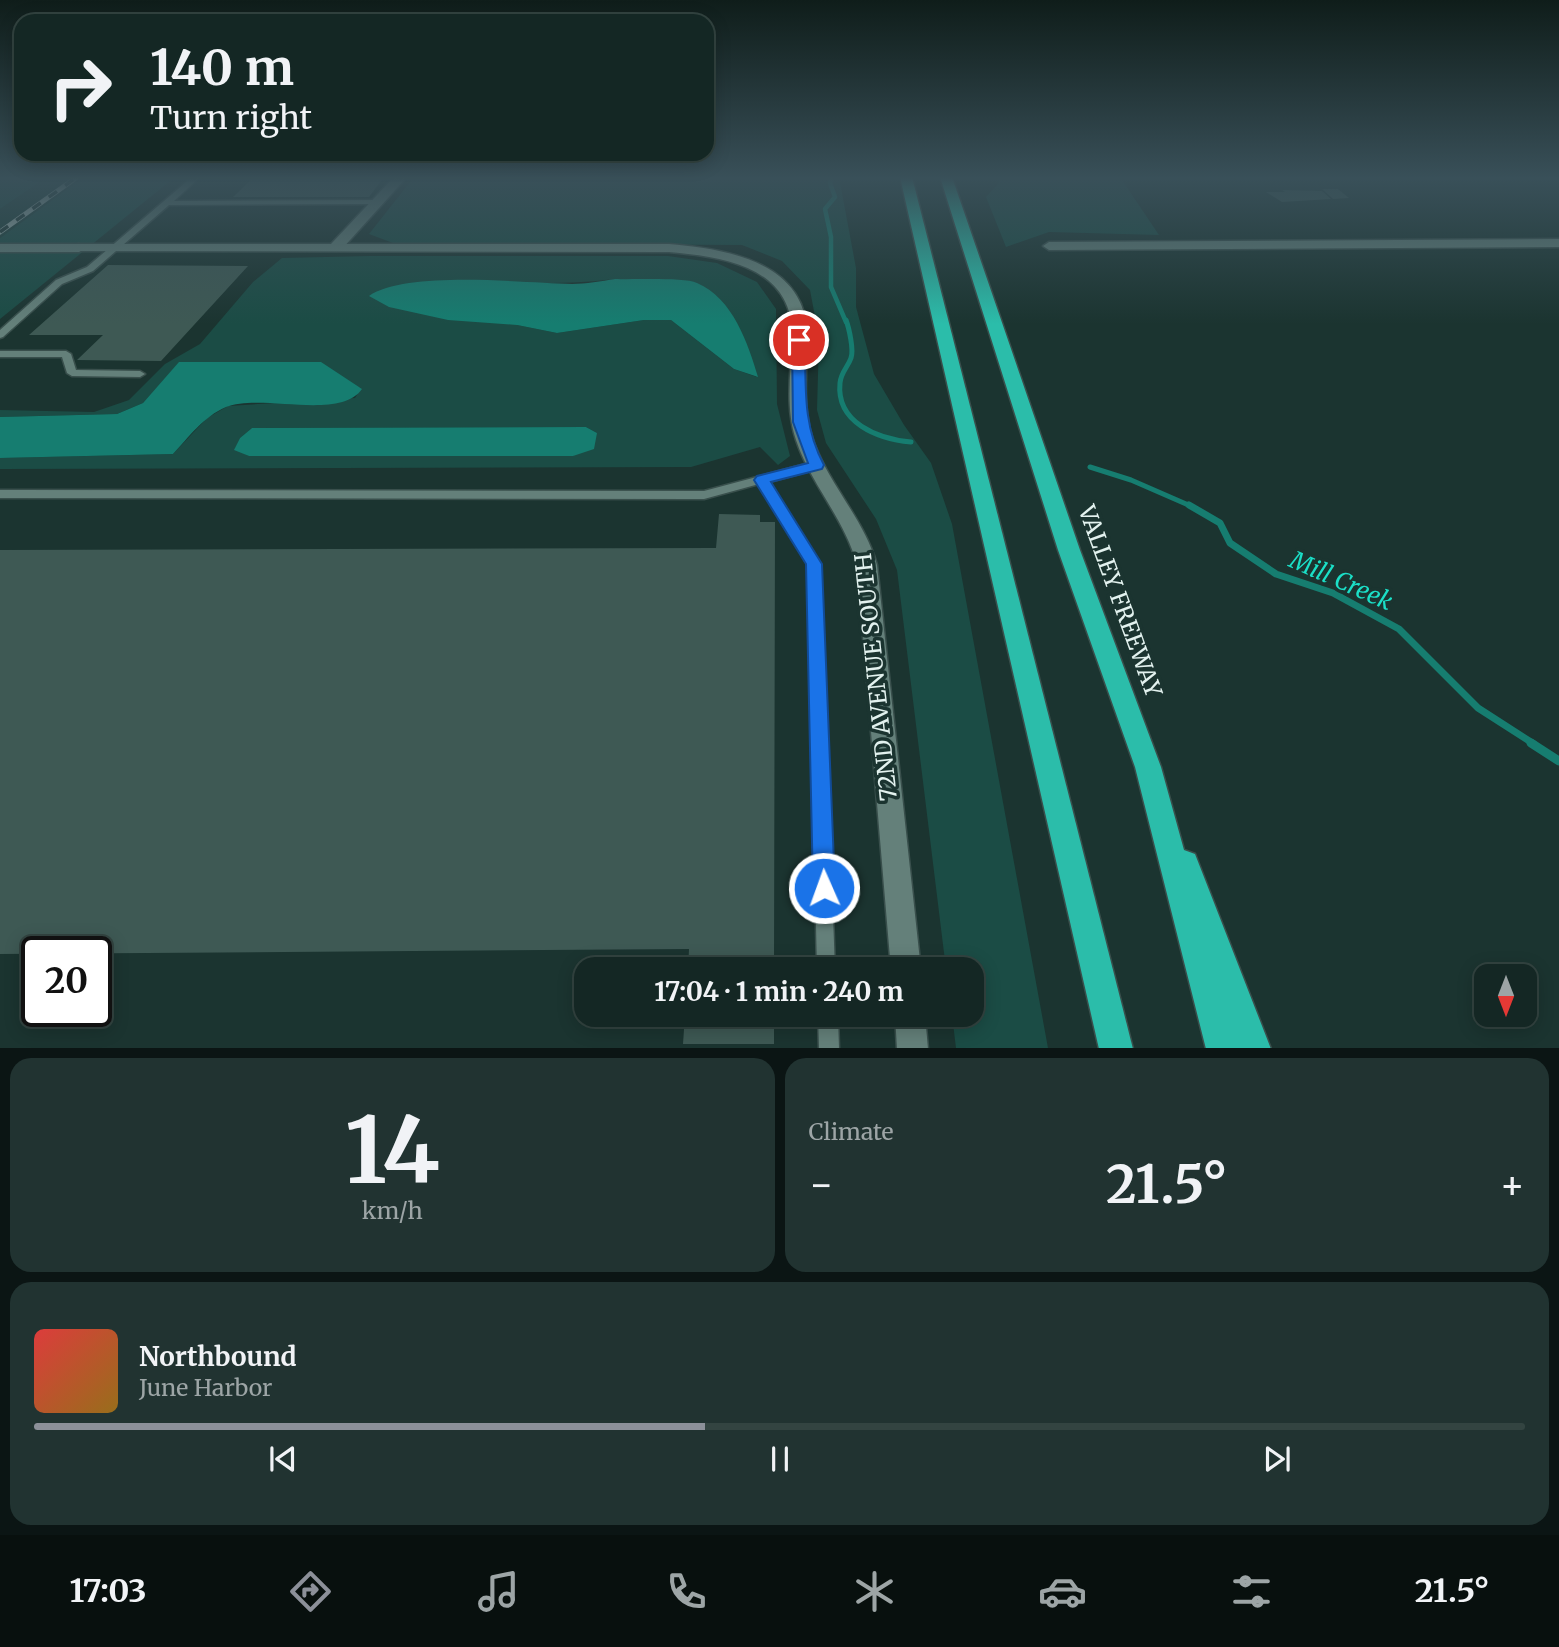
<!DOCTYPE html>
<meta charset="utf-8">
<style>
:root{--surface:#142724;--page:#213331;--text:#f1f3f6;--muted:#9da5a6;--line:#334441;--accent:#8c9099}
body{margin:0;font-family:Merriweather,serif;background:var(--page);color:var(--text);height:100vh;display:flex;flex-direction:column;font-size:26px;white-space:nowrap}
*{box-sizing:border-box;margin:0}
p{font-size:23px;color:var(--muted)}
.icon{flex:none;width:38px;height:38px;fill:none;stroke:currentColor;stroke-width:2;stroke-linecap:round;stroke-linejoin:round}
.map{position:relative;height:1048px;overflow:hidden}
.details{display:flex;flex-direction:column;gap:10px;padding:10px;background:#0b1514;flex:1}
.details>*{flex:none}
.banner{position:absolute;left:14px;top:14px;width:700px;height:147px;border-radius:21px;box-shadow:0 4px 18px #0003,0 0 0 2px var(--line);background:#142724;color:var(--text);overflow:hidden}
.needle{width:46px;rotate:180deg}
.controls{position:absolute;left:1474px;top:964px;display:grid;gap:14px}
.controls a{display:grid;place-items:center;width:63px;height:63px;border-radius:14px;background:var(--surface);box-shadow:0 4px 18px #0003,0 0 0 2px var(--line);font-size:35px}
.speed{position:absolute;left:21px;top:936px;display:flex;gap:14px;font-size:35px;font-weight:700;text-align:center}
.speed>*{display:grid;place-content:center;width:91px;height:91px;border-radius:50%;background:var(--surface);box-shadow:0 4px 18px #0003,0 0 0 2px var(--line);line-height:1}
.speed .limit{border:4px solid #111;border-radius:10px;background:#fff;color:#111}
.pin{position:absolute;display:grid;place-items:center;width:60px;height:60px;color:#fff;margin:-30px;border:4px solid #fff;border-radius:50%;box-shadow:0 2px 7px #0007}
.me{position:absolute;width:77px;margin:-38px;rotate:358deg;stroke-linejoin:round;filter:drop-shadow(0 0 5px #0008)}
.turn{display:flex;align-items:center;gap:24px;height:147px;padding:0 21px;font-size:32px}
.turn .icon{width:91px;height:91px;stroke-width:2.5}
.turn b{display:block;font-size:49px;line-height:60px}
.big{font-size:52px;font-weight:700;line-height:1.1}
.details .tile{flex:1;display:flex;flex-direction:column;justify-content:center;gap:10px;min-width:0;padding:0 24px;border-radius:21px;background:var(--page)}
.details .dial{align-items:center;gap:0}
.dial b{font-size:91px;line-height:1}
.song{display:flex;align-items:center;gap:21px}
.cover{width:84px;height:84px;border-radius:10px;background:linear-gradient(135deg,hsl(0 70% 55%),hsl(40 70% 35%))}
.played{height:7px;border-radius:4px;background:linear-gradient(90deg,var(--accent) 45%,var(--line) 45%)}
.keys{display:flex;justify-content:space-around;direction:ltr}
.heat{display:flex;justify-content:space-between;align-items:center;font-size:38px;direction:ltr}
.details .tiles{flex:1;display:grid;gap:10px;grid-template-columns:1fr 1fr}
.tile:last-child{grid-column:span 2}
.trip{position:absolute;left:574px;top:957px;width:410px;height:70px;border-radius:21px;background:var(--surface);box-shadow:0 4px 18px #0003,0 0 0 2px var(--line);font-weight:700;line-height:70px;text-align:center}
.menu{display:flex;height:112px;justify-content:space-around;align-items:center;background:#08100e;color:var(--muted)}
.menu .icon{width:49px;height:49px}
.menu .on{color:var(--accent)}
.menu b{font-size:32px;color:var(--text)}
.map>svg:first-child{display:block}
.built{fill:#1a3e38}
.green{fill:#1b4c45;fill-rule:evenodd}
.water{fill:#167d70}
.lines{fill:none;stroke-linecap:round;stroke-linejoin:round}
.stream-far3{stroke:#167d70;stroke-width:4.5}
.stream-far2{stroke:#167d70;stroke-width:5}
.stream-far1{stroke:#167d70;stroke-width:7}
.stream{stroke:#167d70;stroke-width:9}
.building{fill:#3e5954}
.service-casing{stroke:#394f4c;stroke-width:3}
.minor-casing{stroke:#394f4c;stroke-width:3}
.tertiary-casing{stroke:#394f4c;stroke-width:3}
.motorway-casing{stroke:#394f4c;stroke-width:3}
.service{fill:#64807a;fill-rule:evenodd}
.minor{fill:#64807a;fill-rule:evenodd}
.tertiary{fill:#64807a;fill-rule:evenodd}
.motorway{fill:#2bbdaa;fill-rule:evenodd}
.rail-casing{stroke:#aec0bc;stroke-width:5}
.rail{stroke:#1b3430;stroke-width:3.5;stroke-dasharray:10;stroke-linecap:butt}
.route{fill:#1a73e8;stroke:#114b97;stroke-width:2}
.labels{text-anchor:middle;stroke-width:7;stroke-linejoin:round;paint-order:stroke}
.street-label{font-size:23px;fill:#e3f2ef;stroke:#1b3430}
.water-label{font-size:24px;font-style:italic;fill:#1bdfc7;stroke:#1b3430}
</style>
<div class="map">
<svg width="1559" height="1049" viewBox="0 0 1559 1049">
<rect width="100%" height="100%" fill="#1b3430"/>
<!-- built -->
<path class="built" d="M 47,177 L 84,177 L 0,238 L 0,209 Z"/>
<!-- green -->
<g class="green">
<path d="M 0,177 L 47,177 L 0,209 Z"/>
<path d="M 84,177 L 175,177 L 0,319 L 0,238 Z"/>
<path d="M 414,177 L 839,177 L 856,268 L 856,307 L 874,374 L 904,425 L 931,463 L 952,524 L 1048,1048 L 956,1048 L 952,1015 L 971,1015 L 971,970 L 946,969 L 897,570 L 876,519 L 826,443 L 817,410 L 819,338 L 810,290 L 782,261 L 742,245 L 393,243 L 369,234 Z"/>
<path d="M 996,177 L 1120,177 L 1159,235 L 1049,232 L 1006,247 L 986,197 L 999,183 Z"/>
<path d="M 369,256 L 668,256 L 717,263 L 757,282 L 776,309 L 777,404 L 790,456 L 778,465 L 760,447 L 691,467 L 0,469 L 0,458 L 173,454 L 207,418 L 228,406 L 355,398 L 361,388 L 180,362 L 143,403 L 117,414 L 0,417 L 0,410 L 94,412 L 129,400 L 165,364 L 200,344 L 253,282 L 282,258 ZM 615,279 L 757,377 L 734,369 L 671,320 L 644,320 L 557,333 L 517,325 L 420,283 C 485,281 551,287 615,279 ZM 586,427 L 597,433 L 573,456 L 249,456 L 235,449 L 240,438 L 252,428 Z"/>
</g>
<!-- water -->
<g class="water">
<path d="M 615,279 C 633,280 683,277 697,283 C 733,298 748,344 758,377 L 734,369 L 671,320 L 644,320 L 557,333 L 517,325 L 448,320 L 389,307 L 369,296 C 407,270 524,283 572,284 C 586,284 601,281 615,279 Z"/>
<path d="M 179,362 L 321,362 L 362,389 C 340,421 261,393 226,407 C 203,417 189,437 173,454 L 0,458 L 0,417 L 117,414 L 143,403 Z"/>
<path d="M 586,427 L 597,433 L 594,449 L 573,456 L 249,456 L 234,450 L 240,438 L 252,428 Z"/>
</g>
<g class="lines">
<!-- stream-far3 -->
<path class="stream-far3" d="M 832,177 L 830,183 L 835,197 L 825,209 L 831,237 L 831,287 L 846,322"/>
<!-- stream-far2 -->
<g class="stream-far2">
<path d="M 846,320 C 849,328 854,350 851,358 C 848,367 841,372 840,383 C 836,423 878,439 911,442"/>
<path d="M 1090,467 L 1131,480 L 1193,507"/>
</g>
<!-- stream-far1 -->
<path class="stream-far1" d="M 1189,505 L 1220,523 L 1230,543 L 1276,574 L 1333,593 L 1399,629 L 1478,708 L 1534,744"/>
<!-- stream -->
<path class="stream" d="M 1531,743 L 1559,761"/>
</g>
<!-- building -->
<g class="building">
<path d="M 254,177 L 384,177 L 369,197 L 233,197 Z"/>
<path d="M 1322,189 L 1338,189 L 1349,198 L 1333,199 Z"/>
<path d="M 1282,190 L 1322,191 L 1331,199 L 1282,202 L 1266,192 L 1285,192 Z"/>
<path d="M 108,265 L 248,266 L 161,361 L 77,360 L 103,335 L 29,335 Z"/>
<path d="M 719,514 L 760,515 L 760,522 L 775,522 L 774,970 L 688,970 L 689,949 L 0,954 L 0,550 L 716,548 Z"/>
<path d="M 685,1015 L 774,1015 L 774,1044 L 683,1044 Z"/>
</g>
<g class="lines">
<!-- service casing -->
<g class="service-casing">
<g id="service">
<path d="M 192,177 L 200,177 L 174,201 L 380,200 L 384,202 L 380,204 L 169,205 L 93,271 L 62,284 L 3,337 L 0,338 L 0,330 L 56,280 L 87,267 Z"/>
<path d="M 0,351 L 66,351 L 71,354 L 76,370 L 140,371 L 145,374 L 140,377 L 72,376 L 67,373 L 62,357 L 0,357 Z"/>
<path d="M 817,461 L 821,462 L 823,465 L 821,468 L 769,482 L 820,564 L 835,970 L 817,970 L 808,564 L 759,484 L 704,499 L 0,498 L 0,490 L 704,491 Z"/>
<path d="M 818,1015 L 838,1015 L 839,1049 L 819,1049 Z"/>
</g>
</g>
<!-- minor casing -->
<g class="minor-casing">
<g id="minor">
<path d="M 394,177 L 407,177 L 341,250 L 331,250 L 331,244 Z"/>
<path d="M 1559,239 L 1559,247 L 1049,250 L 1043,246 L 1049,242 Z"/>
<path d="M 0,244 L 79,244 L 86,248 L 79,252 L 0,252 Z"/>
</g>
</g>
<!-- tertiary casing -->
<g class="tertiary-casing">
<g id="tertiary">
<path d="M 79,244 L 669,244 C 727,249 808,262 807,337 C 807,370 802,405 812,437 C 827,483 864,518 877,565 L 921,970 L 891,970 L 857,565 C 845,519 811,485 796,440 C 785,408 791,372 792,339 C 795,267 725,257 669,252 L 74,251 L 74,245 Z"/>
<path d="M 895,1015 L 925,1015 L 928,1049 L 897,1049 Z"/>
</g>
</g>
<!-- motorway casing -->
<g class="motorway-casing">
<g id="motorway">
<path d="M 900,177 L 912,177 L 1133,1049 L 1099,1049 Z"/>
<path d="M 940,177 L 952,177 L 1080,550 L 1161,767 L 1184,850 L 1195,854 L 1271,1049 L 1206,1049 L 1135,767 L 1058,550 Z"/>
</g>
</g>
<!-- service -->
<use href="#service" class="service"/>
<!-- minor -->
<use href="#minor" class="minor"/>
<!-- tertiary -->
<use href="#tertiary" class="tertiary"/>
<!-- motorway -->
<use href="#motorway" class="motorway"/>
<!-- rail casing -->
<g class="rail-casing">
<path id="rail" d="M 0,232 L 77,177"/>
</g>
<!-- rail -->
<use href="#rail" class="rail"/>
</g>
<!-- sky -->
<linearGradient id="sky" x2="0" y2="1"><stop stop-color="#0f1d1a"/><stop offset="0.55" stop-color="#395059"/><stop offset="1" stop-color="#395059" stop-opacity="0"/></linearGradient>
<rect width="1559" height="324" fill="url(#sky)"/>
<!-- route -->
<path class="route" d="M 799,336 L 805,340 C 806,384 802,425 824,465 L 822,469 L 771,482 L 822,564 L 835,888 L 832,897 L 824,900 L 816,897 L 813,888 L 806,564 L 754,480 L 757,476 L 808,463 L 793,422 L 792,340 Z"/>
<g class="labels">
<!-- street labels -->
<g class="street-label">
<text transform="translate(1120 601) rotate(70)" y="8">VALLEY FREEWAY</text>
<text transform="translate(876 677) rotate(-96)" y="8">72ND AVENUE SOUTH</text>
</g>
<!-- water labels -->
<g class="water-label">
<text transform="translate(1341 581) rotate(24)" y="8">Mill Creek</text>
</g>
</g>
</svg>
<div class="controls">
<a><svg class="needle" viewBox="-14 -14 28 28"><path d="M0-13l5 13h-10z" fill="#e53935"/><path d="M0 13l5-13h-10z" fill="#9da5a6"/></svg></a>
</div>
<div class="speed"><div class="limit">20</div></div>
<div class="pin" style="left:799px;top:340px;background:#d93025"><svg class="icon" aria-label="arrive" viewBox="0 0 24 24"><path d="M6 21V4h12l-3 4 3 4H6"/></svg></div>
<svg class="me" style="left:824px;top:888px" viewBox="-20 -20 40 40"><circle r="17" fill="#1a73e8" stroke="#fff" stroke-width="3"/><path d="M0-11L8 9 0 5-8 9z" fill="#fff"/></svg>
<div class="trip">17:04 · 1 min · 240 m</div>
<div class="banner">
<div class="turn"><svg class="icon" aria-label="right" viewBox="0 0 24 24"><path d="M7 20v-9h11M14 6l5 5-5 5"/></svg><div><b>140 m</b>Turn right</div></div>
</div>
</div>
<section class="details">
<div class="tiles">
<div class="tile dial"><b>14</b><p>km/h</p></div>
<div class="tile"><p>Climate</p>
<div class="heat"><a>−</a><b class="big">21.5°</b><a>+</a></div>
</div>
<div class="tile">
<div class="song"><i class="cover"></i><div><b>Northbound</b><p>June Harbor</p></div></div>
<div class="played"></div>
<div class="keys"><svg class="icon" aria-label="previous" viewBox="0 0 24 24"><path d="M18 5L8 12l10 7zM5 5v14"/></svg><svg class="icon" aria-label="pause" viewBox="0 0 24 24"><path d="M8 5v14M16 5v14"/></svg><svg class="icon" aria-label="next" viewBox="0 0 24 24"><path d="M6 5l10 7-10 7zM19 5v14"/></svg></div>
</div>
</div>
</section>
<nav class="menu">
<b>17:03</b>
<svg class="icon on" aria-label="directions" viewBox="0 0 24 24"><path d="M12 3l9 9-9 9-9-9zM9 14v-3h6M13 9l2 2-2 2"/></svg>
<svg class="icon" aria-label="music" viewBox="0 0 24 24"><path d="M9 18V5l10-2v13"/><circle cx="6" cy="18" r="3"/><circle cx="16" cy="16" r="3"/></svg>
<svg class="icon" aria-label="phone" viewBox="0 0 24 24"><path d="M5 4h4l2 5-3 2q2 4 5 5l2-3 5 2v4C11 20 4 13 5 4z"/></svg>
<svg class="icon" aria-label="climate" viewBox="0 0 24 24"><path d="M12 3v18M4 7l16 10M4 17L20 7"/></svg>
<svg class="icon" aria-label="car" viewBox="0 0 24 24"><path d="M5 17H2v-5l4-1 3-4h7l3 4 3 1v5h-3M9 17h6M6 11h13"/><circle cx="7" cy="17" r="2"/><circle cx="17" cy="17" r="2"/></svg>
<svg class="icon" aria-label="filters" viewBox="0 0 24 24"><path d="M4 7h16M4 17h16"/><circle cx="9" cy="7" r="2"/><circle cx="15" cy="17" r="2"/></svg>
<b>21.5°</b>
</nav>
